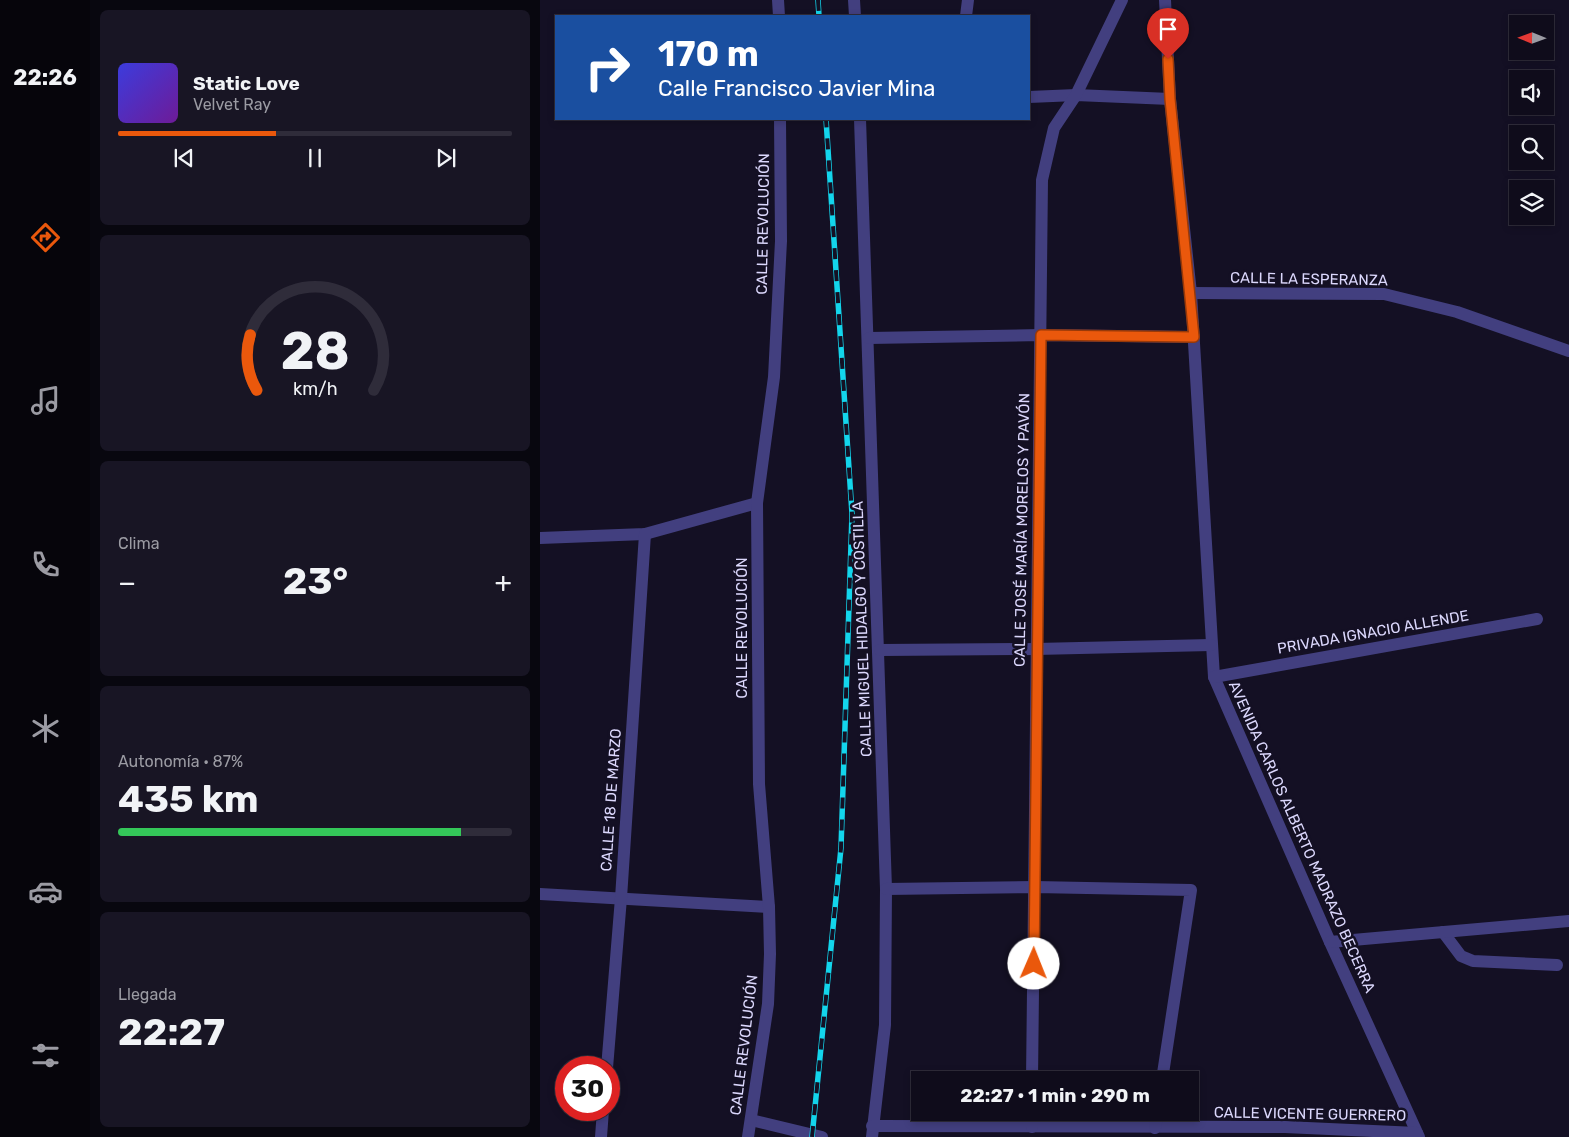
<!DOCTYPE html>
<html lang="es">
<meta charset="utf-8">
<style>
:root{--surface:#0f0c1b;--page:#181524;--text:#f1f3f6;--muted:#9b9ba3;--line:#2f2c3a;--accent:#ea580c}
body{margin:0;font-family:Rubik,sans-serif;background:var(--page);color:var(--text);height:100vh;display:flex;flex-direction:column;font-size:19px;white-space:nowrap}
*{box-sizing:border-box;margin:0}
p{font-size:16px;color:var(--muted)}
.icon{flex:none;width:28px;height:28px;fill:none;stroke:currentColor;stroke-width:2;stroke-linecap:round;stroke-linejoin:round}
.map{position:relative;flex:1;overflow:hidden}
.sheet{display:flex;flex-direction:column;gap:10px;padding:10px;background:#08070f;width:450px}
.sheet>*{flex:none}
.guide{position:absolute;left:15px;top:15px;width:475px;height:105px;border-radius:0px;box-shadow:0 2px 8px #0003,0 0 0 1px var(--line);background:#1a4fa0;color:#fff;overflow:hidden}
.needle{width:32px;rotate:271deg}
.controls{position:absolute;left:969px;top:15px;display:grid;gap:10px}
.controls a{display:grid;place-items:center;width:45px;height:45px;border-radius:0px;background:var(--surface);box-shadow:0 2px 8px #0003,0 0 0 1px var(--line);font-size:25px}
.speed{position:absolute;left:15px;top:1056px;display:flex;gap:10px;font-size:25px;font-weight:700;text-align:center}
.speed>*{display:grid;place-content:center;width:65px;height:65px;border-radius:50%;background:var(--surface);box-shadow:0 2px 8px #0003,0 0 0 1px var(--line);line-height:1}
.speed .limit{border:8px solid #d22;background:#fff;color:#111}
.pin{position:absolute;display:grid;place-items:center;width:42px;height:42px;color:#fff;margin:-51px -21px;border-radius:50% 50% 50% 0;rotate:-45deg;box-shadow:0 0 5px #0007}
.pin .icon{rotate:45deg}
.me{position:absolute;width:55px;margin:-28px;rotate:1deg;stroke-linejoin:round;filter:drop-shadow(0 0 4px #0008)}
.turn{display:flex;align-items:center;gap:18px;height:105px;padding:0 20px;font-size:22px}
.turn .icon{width:65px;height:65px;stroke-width:2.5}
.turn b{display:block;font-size:35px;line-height:42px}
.big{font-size:38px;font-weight:700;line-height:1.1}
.sheet .widget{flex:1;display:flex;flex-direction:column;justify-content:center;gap:8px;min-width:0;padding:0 18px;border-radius:8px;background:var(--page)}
.sheet .dial{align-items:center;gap:0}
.dial svg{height:130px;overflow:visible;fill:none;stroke:var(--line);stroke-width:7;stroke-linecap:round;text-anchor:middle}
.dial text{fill:var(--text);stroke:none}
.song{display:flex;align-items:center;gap:15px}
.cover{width:60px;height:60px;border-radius:8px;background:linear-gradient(135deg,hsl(240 70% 55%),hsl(280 70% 35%))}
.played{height:5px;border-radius:2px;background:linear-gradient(90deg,var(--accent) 40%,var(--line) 40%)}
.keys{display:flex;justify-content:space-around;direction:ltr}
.heat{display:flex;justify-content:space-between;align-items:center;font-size:28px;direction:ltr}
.charge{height:8px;border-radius:4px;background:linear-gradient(90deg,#34c759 87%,var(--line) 0)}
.trip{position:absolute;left:371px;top:1071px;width:288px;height:50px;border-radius:0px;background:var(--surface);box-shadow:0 2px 8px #0003,0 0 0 1px var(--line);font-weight:700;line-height:50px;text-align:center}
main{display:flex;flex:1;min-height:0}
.tab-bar{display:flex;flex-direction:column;width:90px;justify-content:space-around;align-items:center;background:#06050b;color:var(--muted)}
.tab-bar .icon{width:35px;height:35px}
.tab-bar .on{color:var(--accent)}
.tab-bar b{font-size:22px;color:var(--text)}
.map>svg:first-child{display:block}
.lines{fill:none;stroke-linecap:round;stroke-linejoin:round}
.minor{stroke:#423f7f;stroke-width:12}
.rail-casing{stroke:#13d5ec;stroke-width:5.5}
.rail{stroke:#141024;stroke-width:4;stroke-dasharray:11;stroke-linecap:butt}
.route-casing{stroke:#983908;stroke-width:12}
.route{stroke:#ea580c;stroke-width:9}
.labels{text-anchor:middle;stroke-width:5;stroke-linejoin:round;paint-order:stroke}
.street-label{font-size:15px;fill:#dbd7fc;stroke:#141024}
</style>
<main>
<nav class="tab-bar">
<b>22:26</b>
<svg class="icon on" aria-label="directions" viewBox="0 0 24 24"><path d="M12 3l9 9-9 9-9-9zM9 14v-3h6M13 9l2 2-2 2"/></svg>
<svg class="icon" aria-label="music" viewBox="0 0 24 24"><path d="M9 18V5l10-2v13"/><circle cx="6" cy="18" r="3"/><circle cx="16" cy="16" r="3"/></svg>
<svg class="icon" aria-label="phone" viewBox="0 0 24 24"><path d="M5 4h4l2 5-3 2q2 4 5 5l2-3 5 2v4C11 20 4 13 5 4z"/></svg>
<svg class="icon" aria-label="climate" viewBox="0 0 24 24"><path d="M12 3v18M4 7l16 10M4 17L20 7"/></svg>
<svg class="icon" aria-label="car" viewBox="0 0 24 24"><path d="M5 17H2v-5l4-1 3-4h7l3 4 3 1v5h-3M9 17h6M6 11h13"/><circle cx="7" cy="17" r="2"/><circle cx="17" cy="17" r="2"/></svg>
<svg class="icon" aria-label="filters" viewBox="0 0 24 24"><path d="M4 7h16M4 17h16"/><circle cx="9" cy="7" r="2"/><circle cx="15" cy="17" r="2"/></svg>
</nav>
<section class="sheet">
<div class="widget">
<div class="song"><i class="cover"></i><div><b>Static Love</b><p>Velvet Ray</p></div></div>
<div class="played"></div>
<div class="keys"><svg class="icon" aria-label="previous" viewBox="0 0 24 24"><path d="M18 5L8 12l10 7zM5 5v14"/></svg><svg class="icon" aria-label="pause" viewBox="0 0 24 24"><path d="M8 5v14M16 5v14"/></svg><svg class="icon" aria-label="next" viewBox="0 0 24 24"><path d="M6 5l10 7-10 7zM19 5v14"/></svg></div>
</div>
<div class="widget dial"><svg viewBox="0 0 100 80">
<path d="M14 69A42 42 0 1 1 86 69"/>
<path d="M14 69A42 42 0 0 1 10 35" stroke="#ea580c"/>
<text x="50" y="56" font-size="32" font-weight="700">28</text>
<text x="50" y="72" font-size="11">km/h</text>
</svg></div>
<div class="widget"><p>Clima</p>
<div class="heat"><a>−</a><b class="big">23°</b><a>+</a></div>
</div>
<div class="widget"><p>Autonomía · 87%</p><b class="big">435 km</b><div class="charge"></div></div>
<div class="widget"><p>Llegada</p><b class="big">22:27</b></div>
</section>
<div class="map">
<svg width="1029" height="1137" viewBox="0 0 1029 1137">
<rect width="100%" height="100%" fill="#141024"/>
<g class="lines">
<!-- minor -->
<g class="minor">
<path d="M 238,0 L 239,16"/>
<path d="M 314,0 L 315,16"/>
<path d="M 625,0 L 630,99 L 651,293 L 674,677 L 790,942 L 879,1137"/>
<path d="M 426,16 L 428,0"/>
<path d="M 489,97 L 536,95 L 630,99"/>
<path d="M 320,119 L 346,889 L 345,1025 L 332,1137"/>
<path d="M 651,293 L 844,294 L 917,312 L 1029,351"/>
<path d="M 329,338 L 501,335 L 654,337"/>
<path d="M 0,538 L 105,534 L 217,503"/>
<path d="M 340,650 L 496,649 L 671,645"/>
<path d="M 674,677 L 997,619"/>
<path d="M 346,889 L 495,887 L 651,890 L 622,1080"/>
<path d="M 0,894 L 229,907"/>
<path d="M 903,932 L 921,956 L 933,961 L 1017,965"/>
<path d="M 790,942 L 1029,921"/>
<path d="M 67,1068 L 81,898 L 105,534"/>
<path d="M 492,1080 L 502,180 L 514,128 L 536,95 L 582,0"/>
<path d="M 211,1120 L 282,1137"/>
<path d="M 332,1126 L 745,1127 L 877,1133"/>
<path d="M 492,1127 L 492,1112"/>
<path d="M 615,1128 L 618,1112"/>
<path d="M 61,1137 L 63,1110"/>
<path d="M 208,1137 L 228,1004 L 230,954 L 229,907 L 219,784 L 217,503 L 234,377 L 241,241 L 240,119"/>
</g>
<!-- rail casing -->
<g class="rail-casing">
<g id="rail">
<path d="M 278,0 L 279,16"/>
<path d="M 272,1137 L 301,848 L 312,514 L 286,119"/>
</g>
</g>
<!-- rail -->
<use href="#rail" class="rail"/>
</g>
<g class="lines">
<!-- route casing -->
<g class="route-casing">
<path id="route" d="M 494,964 L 501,335 L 654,337 L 630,99 L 628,59"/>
</g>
<!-- route -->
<use href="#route" class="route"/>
</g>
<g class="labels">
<!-- street labels -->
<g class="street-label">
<text transform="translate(223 224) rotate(-89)" y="5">CALLE REVOLUCIÓN</text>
<text transform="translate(769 279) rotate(1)" y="5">CALLE LA ESPERANZA</text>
<text transform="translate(482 530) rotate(-89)" y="5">CALLE JOSÉ MARÍA MORELOS Y PAVÓN</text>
<text transform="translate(202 628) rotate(-90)" y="5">CALLE REVOLUCIÓN</text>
<text transform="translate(322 629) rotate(-92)" y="5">CALLE MIGUEL HIDALGO Y COSTILLA</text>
<text transform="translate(833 632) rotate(-10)" y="5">PRIVADA IGNACIO ALLENDE</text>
<text transform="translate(71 800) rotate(-86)" y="5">CALLE 18 DE MARZO</text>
<text transform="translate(762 837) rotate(66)" y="5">AVENIDA CARLOS ALBERTO MADRAZO BECERRA</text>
<text transform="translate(204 1045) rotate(-83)" y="5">CALLE REVOLUCIÓN</text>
<text transform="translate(770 1114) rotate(1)" y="5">CALLE VICENTE GUERRERO</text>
</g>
</g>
</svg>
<div class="controls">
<a><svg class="needle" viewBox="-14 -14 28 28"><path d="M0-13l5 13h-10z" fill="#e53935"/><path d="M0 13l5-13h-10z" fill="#9b9ba3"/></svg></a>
<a><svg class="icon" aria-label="sound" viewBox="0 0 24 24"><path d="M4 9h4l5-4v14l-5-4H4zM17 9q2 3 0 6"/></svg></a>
<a><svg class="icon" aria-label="search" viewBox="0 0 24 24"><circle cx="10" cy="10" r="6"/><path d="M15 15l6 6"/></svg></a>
<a><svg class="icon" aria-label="layers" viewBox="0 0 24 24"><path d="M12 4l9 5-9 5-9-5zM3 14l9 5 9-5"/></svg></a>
</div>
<div class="speed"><div class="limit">30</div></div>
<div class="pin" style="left:628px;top:59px;background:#d93025"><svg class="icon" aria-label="arrive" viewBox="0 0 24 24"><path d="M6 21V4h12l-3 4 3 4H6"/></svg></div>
<svg class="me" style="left:494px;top:964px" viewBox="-20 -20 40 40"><circle r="19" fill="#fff"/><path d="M0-13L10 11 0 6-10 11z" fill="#ea580c"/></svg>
<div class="trip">22:27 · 1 min · 290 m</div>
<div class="guide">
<div class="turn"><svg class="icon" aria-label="right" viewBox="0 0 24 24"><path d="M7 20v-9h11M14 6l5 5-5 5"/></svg><div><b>170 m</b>Calle Francisco Javier Mina</div></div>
</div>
</div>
</main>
